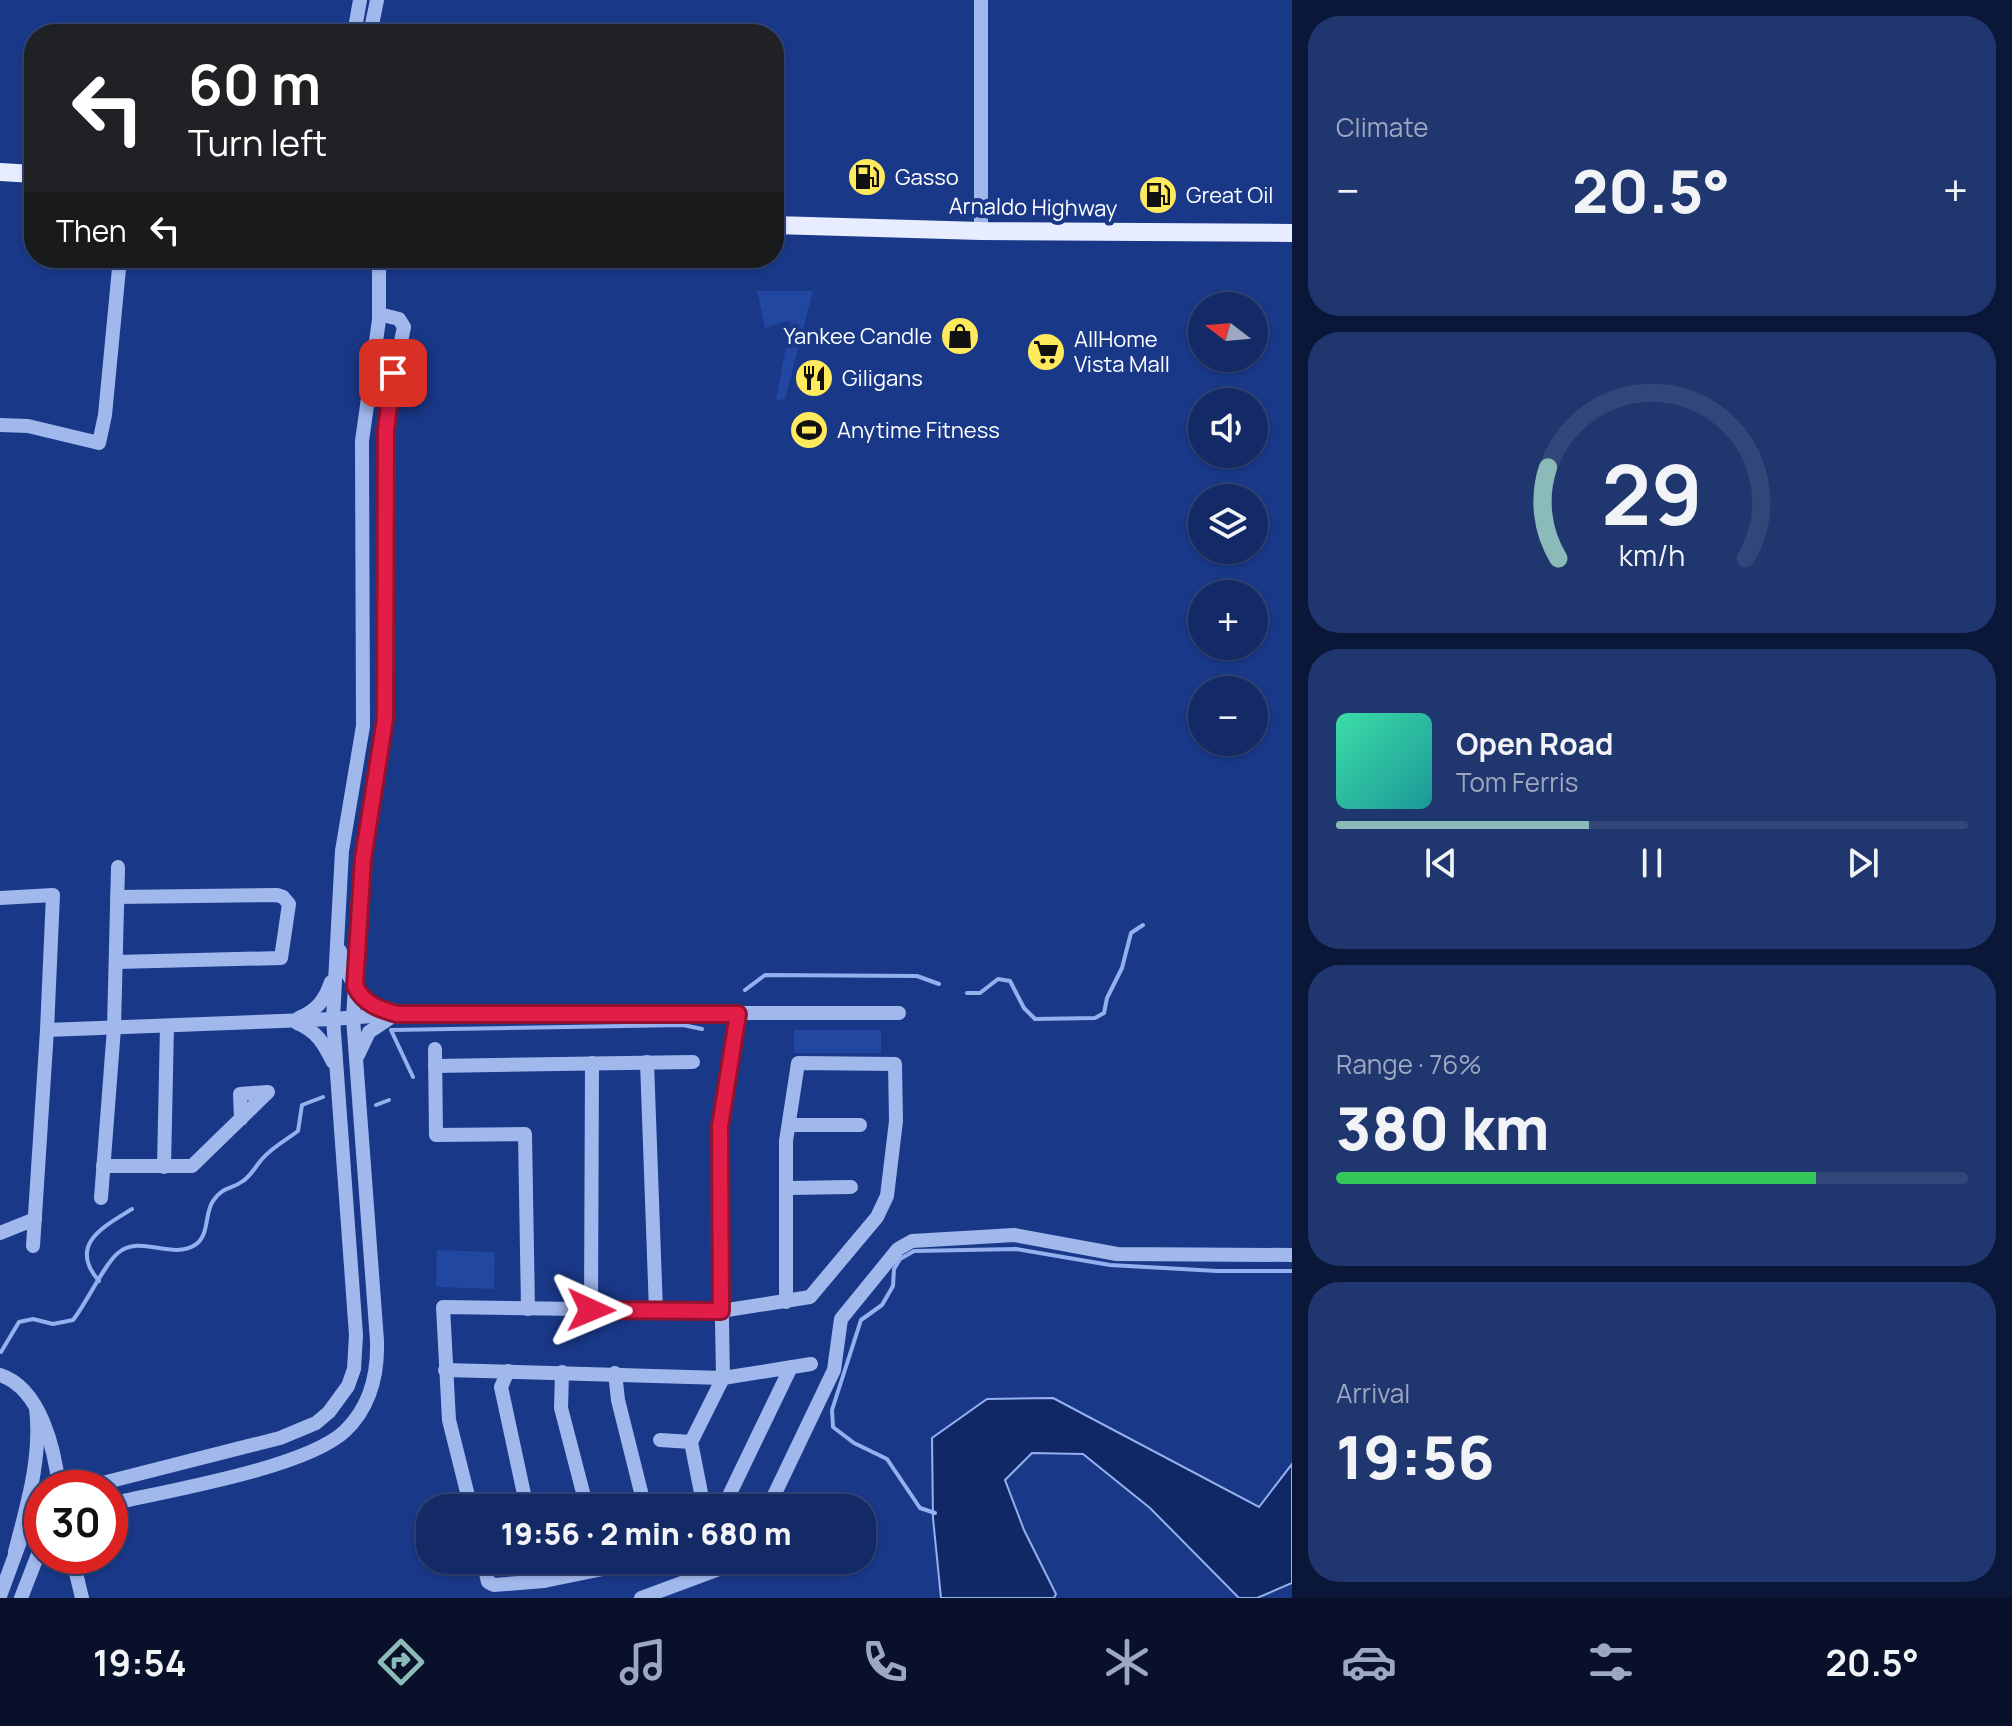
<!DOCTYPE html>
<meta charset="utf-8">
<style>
:root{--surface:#132a66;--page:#20366f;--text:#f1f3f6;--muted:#9da7bf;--line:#32467a;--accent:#8bbbb9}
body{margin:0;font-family:Manrope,sans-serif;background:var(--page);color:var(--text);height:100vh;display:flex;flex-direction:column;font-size:30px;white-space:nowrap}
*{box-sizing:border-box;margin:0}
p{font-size:26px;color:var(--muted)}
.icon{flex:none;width:44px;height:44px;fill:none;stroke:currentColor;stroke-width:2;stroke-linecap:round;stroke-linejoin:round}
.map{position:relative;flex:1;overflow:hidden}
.side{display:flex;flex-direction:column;gap:16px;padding:16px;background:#0a1738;width:720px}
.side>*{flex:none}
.banner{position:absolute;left:24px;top:24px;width:760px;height:244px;border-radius:32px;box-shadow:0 2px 6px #0004,0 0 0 2px var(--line);background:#202124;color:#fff;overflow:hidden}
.needle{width:52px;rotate:286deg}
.tools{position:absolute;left:1188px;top:292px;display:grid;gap:16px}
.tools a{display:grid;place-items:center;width:80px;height:80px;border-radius:50%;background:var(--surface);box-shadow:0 2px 6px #0004,0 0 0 2px var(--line);font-size:40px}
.speed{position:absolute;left:24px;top:1470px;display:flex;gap:16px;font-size:40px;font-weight:700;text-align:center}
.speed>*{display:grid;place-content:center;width:104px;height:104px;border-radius:50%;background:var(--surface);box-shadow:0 2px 6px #0004,0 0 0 2px var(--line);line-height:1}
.speed .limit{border:12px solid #d22;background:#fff;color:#111}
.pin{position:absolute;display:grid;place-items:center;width:68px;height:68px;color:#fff;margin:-34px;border-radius:16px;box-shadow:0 4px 12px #0006}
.me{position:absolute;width:88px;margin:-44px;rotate:91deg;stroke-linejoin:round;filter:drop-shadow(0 0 6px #0008)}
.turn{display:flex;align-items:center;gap:28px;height:168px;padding:0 32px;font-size:36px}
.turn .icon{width:104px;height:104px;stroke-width:2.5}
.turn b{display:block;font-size:56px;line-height:68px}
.then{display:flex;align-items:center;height:76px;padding:0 32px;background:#0003;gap:16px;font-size:30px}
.big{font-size:60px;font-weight:800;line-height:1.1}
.side .tile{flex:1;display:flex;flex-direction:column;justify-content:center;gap:12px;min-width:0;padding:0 28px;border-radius:32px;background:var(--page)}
.side .dial{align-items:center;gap:0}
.dial svg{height:208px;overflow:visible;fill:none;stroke:var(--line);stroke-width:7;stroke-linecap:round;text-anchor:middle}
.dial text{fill:var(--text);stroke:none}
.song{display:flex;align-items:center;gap:24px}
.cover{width:96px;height:96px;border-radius:12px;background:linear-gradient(135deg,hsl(160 70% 55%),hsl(180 70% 35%))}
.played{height:8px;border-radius:4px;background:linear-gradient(90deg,var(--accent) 40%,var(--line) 40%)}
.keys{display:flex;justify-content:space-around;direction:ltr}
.heat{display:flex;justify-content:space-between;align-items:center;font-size:44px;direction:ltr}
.charge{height:12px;border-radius:6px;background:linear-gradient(90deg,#34c759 76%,var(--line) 0)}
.trip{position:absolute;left:416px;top:1494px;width:460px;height:80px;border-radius:32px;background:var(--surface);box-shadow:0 2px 6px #0004,0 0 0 2px var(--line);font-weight:800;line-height:80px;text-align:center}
.menu{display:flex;height:128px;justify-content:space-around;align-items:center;background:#081129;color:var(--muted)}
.menu .icon{width:56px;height:56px}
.menu .current{color:var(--accent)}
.menu b{font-size:36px;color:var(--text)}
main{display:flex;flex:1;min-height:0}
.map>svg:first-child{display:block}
.green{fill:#2247a1}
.water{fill:#112866;stroke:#94b0ef;stroke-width:2}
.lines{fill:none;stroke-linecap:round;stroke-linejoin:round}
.stream{stroke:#94b0ef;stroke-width:4}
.minor{stroke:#a1b8ed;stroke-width:14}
.major{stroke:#e7edff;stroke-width:18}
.route-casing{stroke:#92132f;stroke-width:20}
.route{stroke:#e11d48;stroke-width:14}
.labels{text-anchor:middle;stroke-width:8;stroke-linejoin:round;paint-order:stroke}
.poi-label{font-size:22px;fill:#fff;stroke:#193888;text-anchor:start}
.street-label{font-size:22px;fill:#fff;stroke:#193888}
</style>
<main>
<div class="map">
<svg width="1292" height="1598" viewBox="0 0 1292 1598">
<rect width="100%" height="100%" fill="#193888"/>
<!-- green -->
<g class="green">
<path d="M 757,291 L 813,291 L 785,399 L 776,400 L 791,320 L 765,328 Z"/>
<rect x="794" y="1030" width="87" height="23"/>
<path d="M 437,1250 L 495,1252 L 494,1289 L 436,1287 Z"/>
</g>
<!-- water -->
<path class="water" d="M 1053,1398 L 1259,1507 L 1292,1464 L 1292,1583 L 1257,1598 L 1239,1598 L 1150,1508 L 1083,1454 L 1032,1453 L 1005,1480 L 1024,1530 L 1056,1594 L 1054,1598 L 941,1598 L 933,1518 L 932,1438 L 987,1399 Z"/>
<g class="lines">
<!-- stream -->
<g class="stream">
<path d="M 745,990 L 765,975 L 917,976 L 939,984"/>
<path d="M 967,993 L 980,993 L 998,979 L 1010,981 L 1024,1008 L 1035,1019 L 1095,1018 L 1104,1013 L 1107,998 L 1122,968 L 1131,933 L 1143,925"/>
<path d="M 413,1077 L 391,1030 L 683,1025 L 702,1029"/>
<path d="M 376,1105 L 389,1100"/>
<path d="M 99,1281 C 67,1244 105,1226 132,1209"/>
<path d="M 1,1352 L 19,1322 L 33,1319 L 53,1324 L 73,1320 C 86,1304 105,1263 118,1253 C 140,1234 171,1260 195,1245 C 210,1235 204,1214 213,1201 C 223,1186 231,1190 243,1181 C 251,1176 257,1164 263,1158 C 273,1147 286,1140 298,1131 L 302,1105 L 323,1097"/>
<path d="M 935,1513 L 920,1508 L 887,1459 L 854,1443 L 833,1427 L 832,1410 L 861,1320 L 882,1305 L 893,1286 L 894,1269 L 900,1259 L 914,1251 L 1016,1249 L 1110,1265 L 1217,1271 L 1292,1271"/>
</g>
<!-- minor -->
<g class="minor">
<path d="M 981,0 L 981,231"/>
<path d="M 354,34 L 360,0"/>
<path d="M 370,34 L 377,0"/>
<path d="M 0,425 L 28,426 L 99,443 L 105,415 L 120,258"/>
<path d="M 0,898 L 53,895 L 47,1030 L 33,1246"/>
<path d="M 340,951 C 347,978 360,1004 389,1012"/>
<path d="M 116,962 L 281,958 L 289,904 L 283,897 L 277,895 L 117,897"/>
<path d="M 299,1018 C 317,1010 325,1000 331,982"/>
<path d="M 297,1023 C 317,1031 324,1044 333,1062"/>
<path d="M 47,1030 L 333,1019 L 410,1013 L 899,1013"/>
<path d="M 435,1049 L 436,1135 L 525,1134 L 528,1309"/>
<path d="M 358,1055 L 369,1032 L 390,1018"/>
<path d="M 647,1062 L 656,1311"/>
<path d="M 435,1066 L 693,1062"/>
<path d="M 789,1125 L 860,1125"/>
<path d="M 103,1166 L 192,1166 L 268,1092 L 240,1094 L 241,1119"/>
<path d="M 164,1167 L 167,1026"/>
<path d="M 788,1188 L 851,1187"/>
<path d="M 101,1198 L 114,1028 L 118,867"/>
<path d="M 0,1233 L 35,1219"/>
<path d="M 591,1310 L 592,1063"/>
<path d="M 445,1370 L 723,1378 L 811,1364"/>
<path d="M 508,1371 L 501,1387 L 527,1508"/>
<path d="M 562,1372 L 561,1408 L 587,1508"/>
<path d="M 615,1373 L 618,1400 L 645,1508"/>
<path d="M 0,1375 C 41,1388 55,1451 59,1488"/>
<path d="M 660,1440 L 691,1442"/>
<path d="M 83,1488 L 280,1438 L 316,1423 L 329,1412 L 348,1386 L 354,1369 L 356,1335 L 333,1019 L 342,851 L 363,726 L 362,441 L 379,320 L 379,258"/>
<path d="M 110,1504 C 166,1491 306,1468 345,1431 C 370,1407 378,1374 377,1341 L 353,1018 L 363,859 L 385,719 L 387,410 L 404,327 L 399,319 L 379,314"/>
<path d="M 471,1508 L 449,1420 L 443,1307 L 721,1311 L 810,1297 L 877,1217 L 887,1196 L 896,1121 L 895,1064 L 798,1063 L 786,1141 L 786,1302"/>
<path d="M 704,1508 L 691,1442 L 723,1378 L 719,1151 L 738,1014"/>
<path d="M 723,1508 L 791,1367"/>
<path d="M 768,1508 L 834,1370 L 841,1319 L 898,1249 L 912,1241 L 1014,1235 L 1117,1254 L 1292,1255"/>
<path d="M 15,1552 C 27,1505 42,1457 36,1408"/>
<path d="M 72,1556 L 82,1598"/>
<path d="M 483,1560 L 488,1582 L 494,1585 L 544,1581 L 647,1560"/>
<path d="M 539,1560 L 544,1581"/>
<path d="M 0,1596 L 22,1536 L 42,1509"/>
<path d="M 21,1598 L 42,1544"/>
<path d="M 641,1598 L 722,1568 L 734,1560"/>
</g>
<!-- major -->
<g class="major">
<path d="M 0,172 L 34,174"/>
<path d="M 774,225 L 981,231 L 1292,233"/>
</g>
</g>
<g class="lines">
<!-- route casing -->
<g class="route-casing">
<path id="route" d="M 393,373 L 386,430 L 385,719 L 363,859 L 355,986 C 364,1004 379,1009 397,1014 L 738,1014 L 720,1126 L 721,1311 L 591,1310"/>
</g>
<!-- route -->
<use href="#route" class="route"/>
</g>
<!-- icons -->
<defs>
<g id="fuel-disc" transform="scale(2)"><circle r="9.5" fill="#ffea5d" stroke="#193888"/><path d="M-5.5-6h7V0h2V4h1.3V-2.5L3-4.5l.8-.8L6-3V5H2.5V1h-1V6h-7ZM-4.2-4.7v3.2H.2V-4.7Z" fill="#111"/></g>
<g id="shop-disc" transform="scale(2)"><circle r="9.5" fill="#ffea5d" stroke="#193888"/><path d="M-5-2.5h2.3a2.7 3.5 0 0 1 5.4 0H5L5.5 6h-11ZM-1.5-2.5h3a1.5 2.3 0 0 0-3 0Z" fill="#111"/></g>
<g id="supermarket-disc" transform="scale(2)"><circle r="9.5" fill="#ffea5d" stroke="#193888"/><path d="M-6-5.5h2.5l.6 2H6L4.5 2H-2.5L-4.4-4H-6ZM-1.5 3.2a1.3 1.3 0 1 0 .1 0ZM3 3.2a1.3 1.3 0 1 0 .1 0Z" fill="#111"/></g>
<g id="restaurant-disc" transform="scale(2)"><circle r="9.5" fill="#ffea5d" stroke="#193888"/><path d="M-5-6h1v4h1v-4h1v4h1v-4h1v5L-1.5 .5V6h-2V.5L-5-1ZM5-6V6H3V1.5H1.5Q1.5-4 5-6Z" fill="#111"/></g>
<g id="stadium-disc" transform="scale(2)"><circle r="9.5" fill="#ffea5d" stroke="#193888"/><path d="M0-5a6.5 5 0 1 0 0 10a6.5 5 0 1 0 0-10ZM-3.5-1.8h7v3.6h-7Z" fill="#111"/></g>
</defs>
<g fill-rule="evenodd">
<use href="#fuel-disc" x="867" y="177"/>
<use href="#fuel-disc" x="1158" y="195"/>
<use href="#shop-disc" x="960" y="336"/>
<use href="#supermarket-disc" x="1046" y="352"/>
<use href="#restaurant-disc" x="814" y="378"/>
<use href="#stadium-disc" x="809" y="430"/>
</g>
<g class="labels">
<!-- poi labels -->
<g class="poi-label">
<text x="895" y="185">Gasso</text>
<text x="1186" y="203">Great Oil</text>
<text x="932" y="344" text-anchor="end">Yankee Candle</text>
<text x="1074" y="347">AllHome<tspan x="1074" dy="25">Vista Mall</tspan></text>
<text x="842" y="386">Giligans</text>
<text x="837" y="438">Anytime Fitness</text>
</g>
<!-- street labels -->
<g class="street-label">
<text transform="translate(1033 207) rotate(1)" y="8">Arnaldo Highway</text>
</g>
</g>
</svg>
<div class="tools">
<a><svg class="needle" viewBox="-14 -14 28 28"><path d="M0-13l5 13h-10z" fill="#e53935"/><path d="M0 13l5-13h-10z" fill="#9da7bf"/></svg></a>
<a><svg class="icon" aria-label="sound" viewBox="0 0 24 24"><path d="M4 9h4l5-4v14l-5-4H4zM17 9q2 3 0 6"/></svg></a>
<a><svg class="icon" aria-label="layers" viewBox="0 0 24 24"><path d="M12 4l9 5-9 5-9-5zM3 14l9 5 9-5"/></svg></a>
<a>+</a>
<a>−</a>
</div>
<div class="speed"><div class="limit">30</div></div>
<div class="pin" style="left:393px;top:373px;background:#d93025"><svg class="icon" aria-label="arrive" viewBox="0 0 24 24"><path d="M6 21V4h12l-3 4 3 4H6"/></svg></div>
<svg class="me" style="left:591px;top:1310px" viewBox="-20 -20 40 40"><path d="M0-17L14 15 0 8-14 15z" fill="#e11d48" stroke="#fff" stroke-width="4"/></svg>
<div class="trip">19:56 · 2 min · 680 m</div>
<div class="banner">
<div class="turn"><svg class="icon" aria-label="left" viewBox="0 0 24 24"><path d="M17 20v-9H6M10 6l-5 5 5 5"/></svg><div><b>60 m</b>Turn left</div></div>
<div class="then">Then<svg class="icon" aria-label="left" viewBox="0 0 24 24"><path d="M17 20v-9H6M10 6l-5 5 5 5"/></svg></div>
</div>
</div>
<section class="side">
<div class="tile"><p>Climate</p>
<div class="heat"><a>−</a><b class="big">20.5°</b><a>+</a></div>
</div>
<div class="tile dial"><svg viewBox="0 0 100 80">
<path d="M14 69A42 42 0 1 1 86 69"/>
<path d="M14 69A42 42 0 0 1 10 34" stroke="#8bbbb9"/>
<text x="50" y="56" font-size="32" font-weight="700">29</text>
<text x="50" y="72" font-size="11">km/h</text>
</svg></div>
<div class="tile">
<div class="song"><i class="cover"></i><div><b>Open Road</b><p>Tom Ferris</p></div></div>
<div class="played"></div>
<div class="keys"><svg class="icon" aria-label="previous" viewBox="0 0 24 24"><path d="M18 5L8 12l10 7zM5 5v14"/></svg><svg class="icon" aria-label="pause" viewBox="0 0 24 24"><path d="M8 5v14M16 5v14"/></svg><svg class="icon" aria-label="next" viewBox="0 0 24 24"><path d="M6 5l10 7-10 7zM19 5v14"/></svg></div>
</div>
<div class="tile"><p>Range · 76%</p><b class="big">380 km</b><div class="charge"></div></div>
<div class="tile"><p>Arrival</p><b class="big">19:56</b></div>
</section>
</main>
<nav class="menu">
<b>19:54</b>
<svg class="icon current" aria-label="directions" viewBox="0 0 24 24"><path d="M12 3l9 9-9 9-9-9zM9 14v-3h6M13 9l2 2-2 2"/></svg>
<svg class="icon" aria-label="music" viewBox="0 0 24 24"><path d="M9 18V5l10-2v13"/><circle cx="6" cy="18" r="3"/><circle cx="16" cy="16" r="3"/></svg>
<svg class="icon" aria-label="phone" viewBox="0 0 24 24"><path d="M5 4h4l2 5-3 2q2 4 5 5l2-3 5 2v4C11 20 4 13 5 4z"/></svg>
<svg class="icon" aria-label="climate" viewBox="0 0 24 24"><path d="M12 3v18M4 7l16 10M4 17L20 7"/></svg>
<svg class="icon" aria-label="car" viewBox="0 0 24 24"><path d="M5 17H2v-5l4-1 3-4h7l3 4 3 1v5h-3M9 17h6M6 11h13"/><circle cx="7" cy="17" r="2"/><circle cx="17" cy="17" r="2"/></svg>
<svg class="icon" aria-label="filters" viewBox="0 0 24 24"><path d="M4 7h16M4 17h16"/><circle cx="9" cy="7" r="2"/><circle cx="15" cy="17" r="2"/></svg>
<b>20.5°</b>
</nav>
